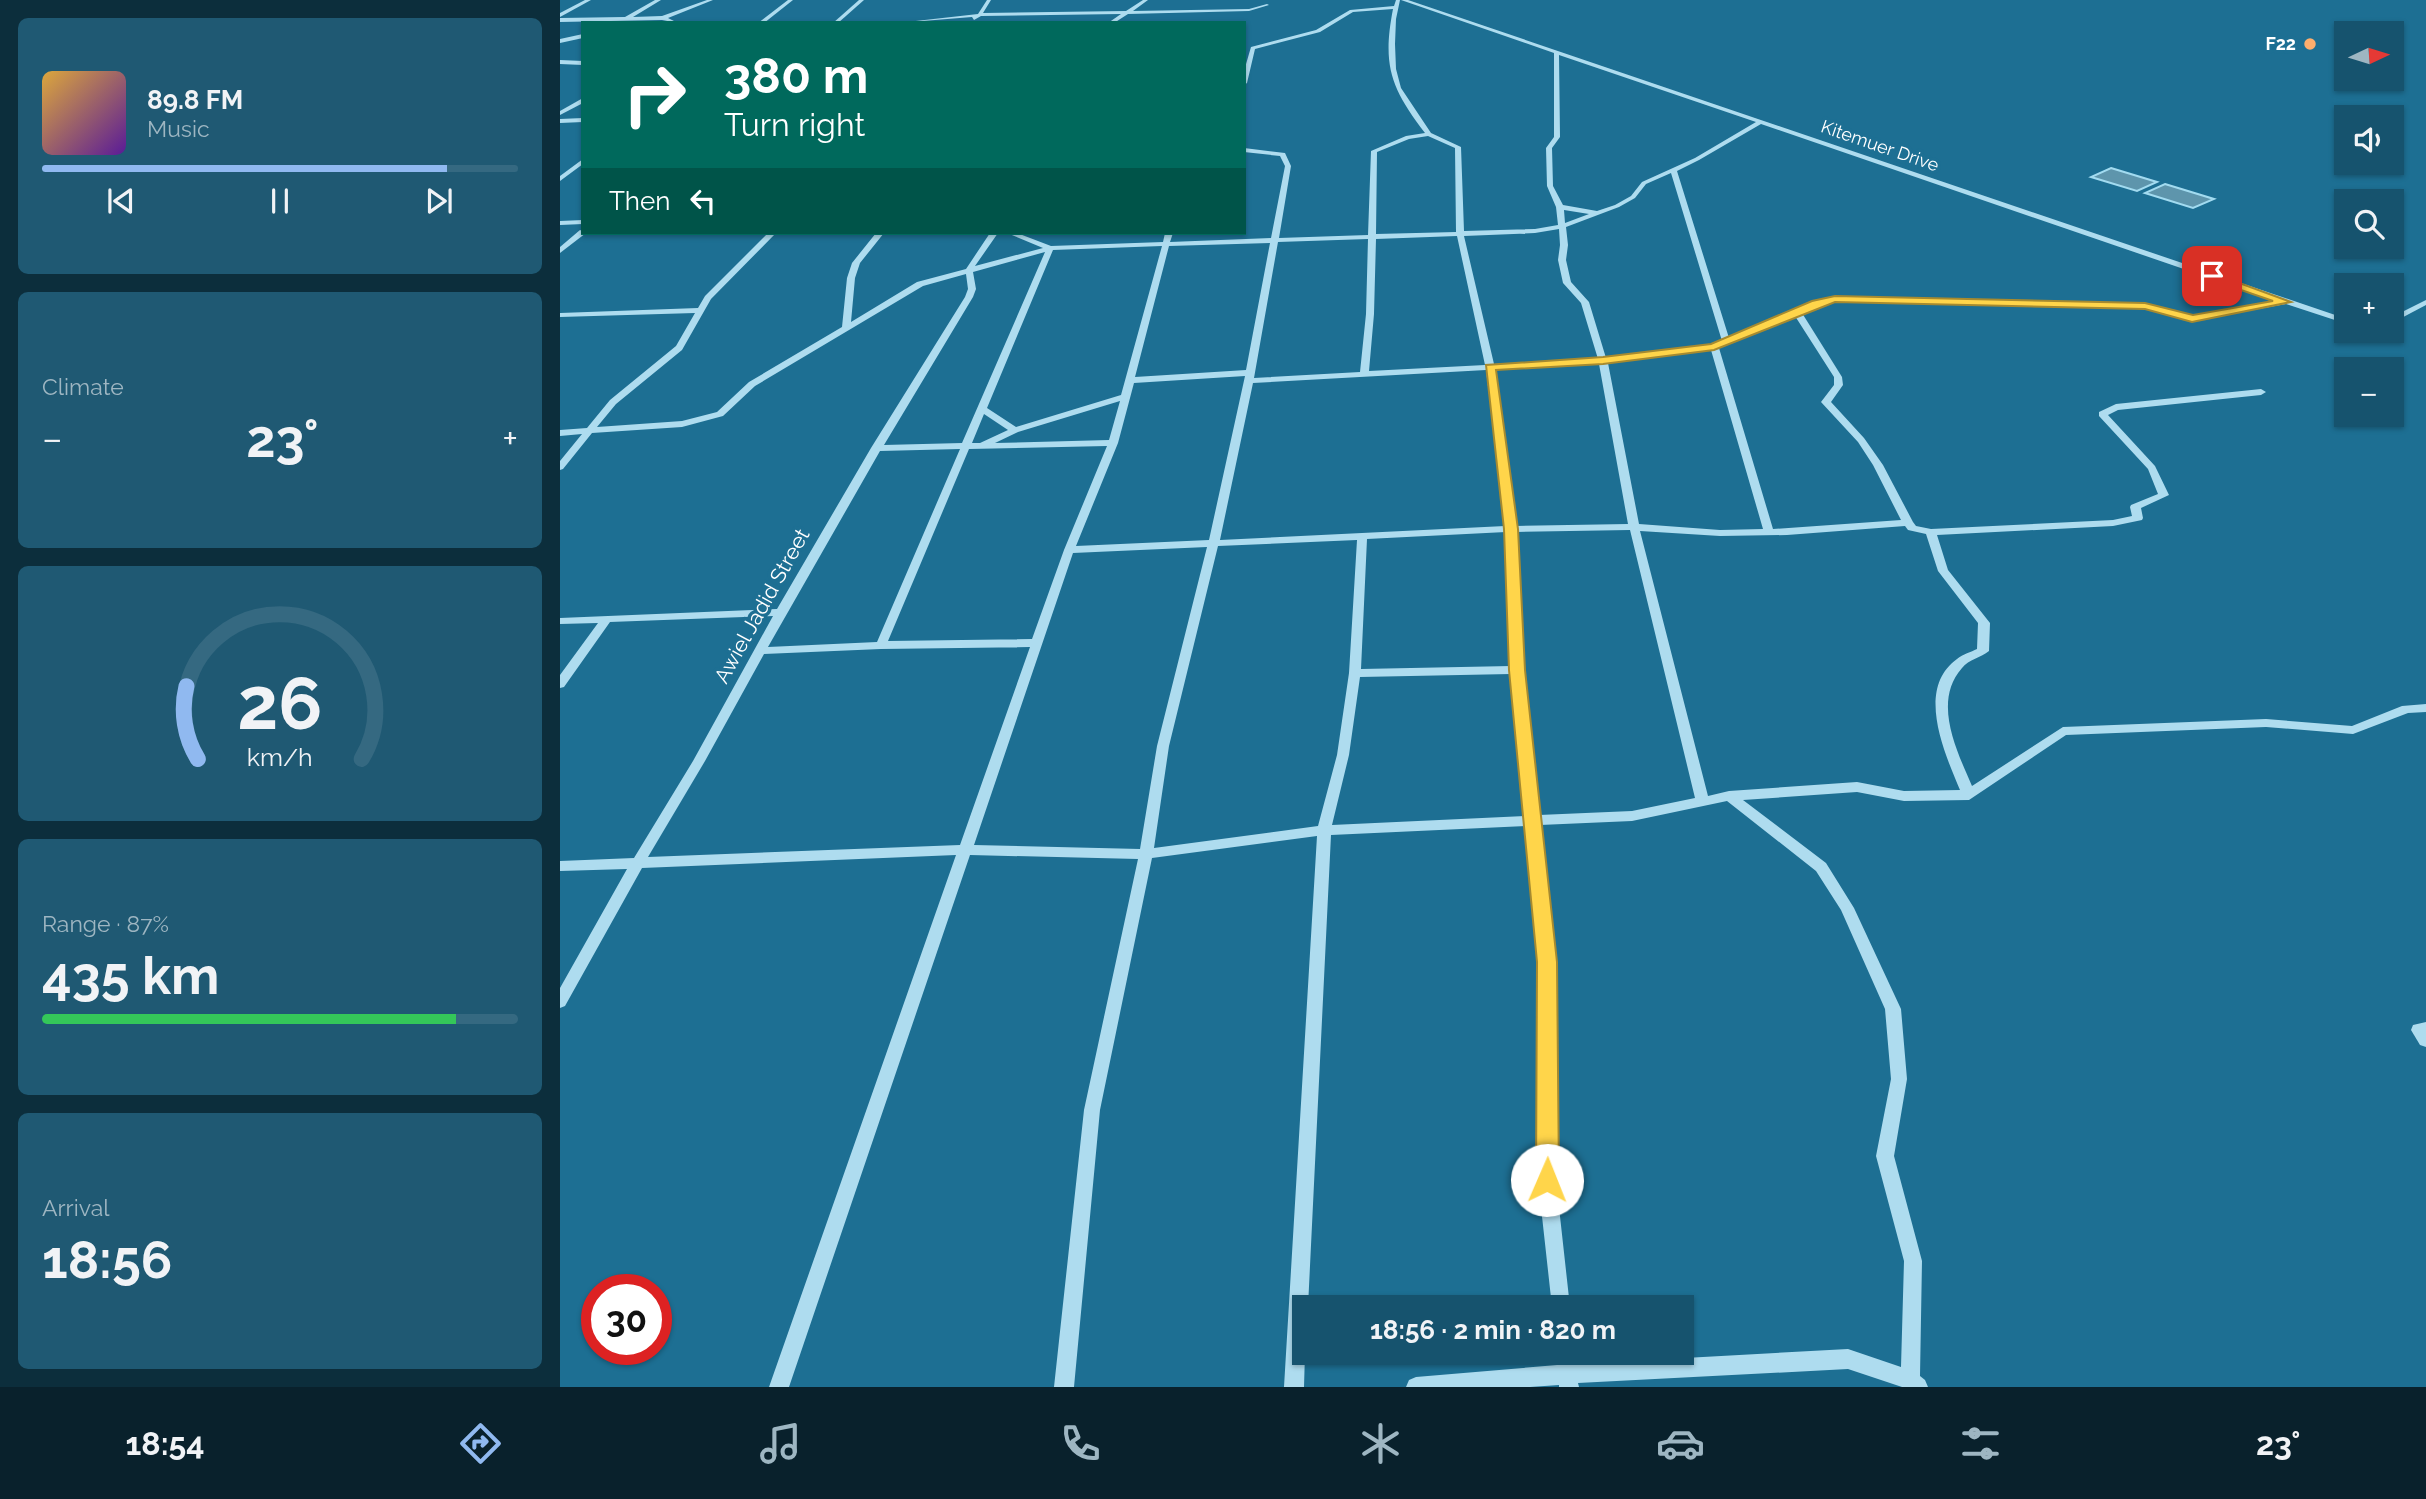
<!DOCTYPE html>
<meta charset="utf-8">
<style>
:root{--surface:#16536e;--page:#1f5973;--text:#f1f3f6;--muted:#9eb6c2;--line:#356981;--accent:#90b9f0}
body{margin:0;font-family:Raleway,sans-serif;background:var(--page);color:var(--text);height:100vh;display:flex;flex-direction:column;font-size:26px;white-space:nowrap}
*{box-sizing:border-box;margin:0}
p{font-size:23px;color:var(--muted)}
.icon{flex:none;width:38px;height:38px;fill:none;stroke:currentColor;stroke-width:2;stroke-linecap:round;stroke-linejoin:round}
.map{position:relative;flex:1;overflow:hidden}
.drawer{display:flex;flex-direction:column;gap:18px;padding:18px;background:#0c2e3c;width:560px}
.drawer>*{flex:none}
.banner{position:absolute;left:21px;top:21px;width:665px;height:214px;border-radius:0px;box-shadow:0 2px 5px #0004;background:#00695c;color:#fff;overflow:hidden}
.needle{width:46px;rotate:86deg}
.tools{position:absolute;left:1774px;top:21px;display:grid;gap:14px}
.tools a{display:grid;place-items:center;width:70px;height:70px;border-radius:0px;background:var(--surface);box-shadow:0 2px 5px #0004;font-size:35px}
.speed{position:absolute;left:21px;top:1274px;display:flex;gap:14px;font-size:35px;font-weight:700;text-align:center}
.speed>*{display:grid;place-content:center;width:91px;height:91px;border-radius:50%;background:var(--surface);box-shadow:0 2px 5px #0004;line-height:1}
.speed .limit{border:10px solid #d22;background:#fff;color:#111}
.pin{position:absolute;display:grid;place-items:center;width:60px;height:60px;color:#fff;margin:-30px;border-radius:14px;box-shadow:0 4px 10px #0006}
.me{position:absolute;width:77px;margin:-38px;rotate:1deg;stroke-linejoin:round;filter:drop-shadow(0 0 5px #0008)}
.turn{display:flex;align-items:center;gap:24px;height:147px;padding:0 28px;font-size:32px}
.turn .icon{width:91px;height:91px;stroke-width:2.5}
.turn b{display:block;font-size:49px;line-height:60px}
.then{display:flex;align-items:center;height:66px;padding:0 28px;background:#0003;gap:14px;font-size:26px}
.big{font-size:52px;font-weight:700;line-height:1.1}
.drawer .widget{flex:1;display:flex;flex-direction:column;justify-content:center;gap:10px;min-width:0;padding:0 24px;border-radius:10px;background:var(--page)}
.drawer .dial{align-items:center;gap:0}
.dial svg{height:182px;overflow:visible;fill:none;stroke:var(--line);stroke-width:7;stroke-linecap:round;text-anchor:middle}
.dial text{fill:var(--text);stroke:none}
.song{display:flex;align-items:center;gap:21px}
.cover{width:84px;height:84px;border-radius:10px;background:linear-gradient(135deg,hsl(40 70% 55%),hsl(270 70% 35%))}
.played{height:7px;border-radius:4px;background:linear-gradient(90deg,var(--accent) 85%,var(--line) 85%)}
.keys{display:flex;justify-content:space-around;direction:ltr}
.heat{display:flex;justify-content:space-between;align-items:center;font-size:38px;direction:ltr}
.charge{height:10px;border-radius:5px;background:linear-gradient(90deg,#34c759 87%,var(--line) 0)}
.trip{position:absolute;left:732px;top:1295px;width:402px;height:70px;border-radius:0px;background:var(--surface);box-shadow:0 2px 5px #0004;font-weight:700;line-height:70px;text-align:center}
.menu{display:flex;height:112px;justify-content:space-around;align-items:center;background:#09212c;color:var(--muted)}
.menu .icon{width:49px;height:49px}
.menu .selected{color:var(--accent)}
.menu b{font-size:32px;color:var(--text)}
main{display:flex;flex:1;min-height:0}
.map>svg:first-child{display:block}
.water{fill:#5e95ac;stroke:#a2dbf0;stroke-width:2}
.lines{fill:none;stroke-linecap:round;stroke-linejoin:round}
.minor{fill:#aedcef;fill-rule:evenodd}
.route{fill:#ffd54a;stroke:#a68a30;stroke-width:2}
.poi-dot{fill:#feae6d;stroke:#1d6f93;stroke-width:2.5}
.labels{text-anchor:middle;stroke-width:7;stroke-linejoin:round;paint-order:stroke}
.far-poi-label{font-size:18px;font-weight:bold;fill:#fff;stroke:#1d6f93;text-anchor:end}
.far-street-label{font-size:18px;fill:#fff;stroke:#1d6f93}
.street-label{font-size:21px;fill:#fff;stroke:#1d6f93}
</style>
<main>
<section class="drawer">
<div class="widget">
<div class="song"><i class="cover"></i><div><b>89.8 FM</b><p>Music</p></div></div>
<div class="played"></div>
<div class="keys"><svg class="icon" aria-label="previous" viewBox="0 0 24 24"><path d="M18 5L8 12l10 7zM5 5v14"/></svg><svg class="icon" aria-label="pause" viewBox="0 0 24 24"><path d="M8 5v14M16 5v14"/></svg><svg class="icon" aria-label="next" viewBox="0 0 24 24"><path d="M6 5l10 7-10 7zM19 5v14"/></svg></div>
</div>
<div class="widget"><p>Climate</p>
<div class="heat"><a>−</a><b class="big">23°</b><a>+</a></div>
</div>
<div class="widget dial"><svg viewBox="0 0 100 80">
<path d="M14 69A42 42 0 1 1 86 69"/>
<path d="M14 69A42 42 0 0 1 9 37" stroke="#90b9f0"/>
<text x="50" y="56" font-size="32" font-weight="700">26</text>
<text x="50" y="72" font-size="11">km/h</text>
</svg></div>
<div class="widget"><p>Range · 87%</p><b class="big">435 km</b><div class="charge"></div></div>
<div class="widget"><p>Arrival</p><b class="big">18:56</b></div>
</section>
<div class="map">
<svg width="1866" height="1387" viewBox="0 0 1866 1387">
<rect width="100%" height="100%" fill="#1d6f93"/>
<!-- water -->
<g class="water">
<path d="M 1551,168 L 1597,182 L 1577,191 L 1531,177 Z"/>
<path d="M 1605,184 L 1654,199 L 1633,208 L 1585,193 Z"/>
</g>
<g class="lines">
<!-- minor -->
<g class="minor">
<path d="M 25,0 L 31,0 L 0,17 L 0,13 Z"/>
<path d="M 95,0 L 101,0 L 73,17 L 102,16 L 147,0 L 153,0 L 108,18 L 118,23 L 102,20 L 0,22 L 0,18 L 65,17 Z"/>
<path d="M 228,0 L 233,0 L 204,23 L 198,23 Z"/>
<path d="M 299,0 L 304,0 L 278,23 L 273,23 Z"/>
<path d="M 427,0 L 431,0 L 423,13 L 566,11 L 583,0 L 588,0 L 573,11 L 689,9 L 707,4 L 709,5 L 689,11 L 568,14 L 554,23 L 548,23 L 561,14 L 421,16 L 414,20 L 412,17 L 338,23 L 418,14 Z"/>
<path d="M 836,0 L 840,0 L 836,19 L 835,44 L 836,69 L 841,88 L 871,133 L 901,147 L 904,231 L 975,229 L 998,225 L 996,207 L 987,186 L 986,148 L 994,137 L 994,53 L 841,0 L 848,0 L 1787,319 L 1787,324 L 1726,304 L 1632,321 L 1585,308 L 1275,301 L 1242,313 L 1282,377 L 1283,385 L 1271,402 L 1304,438 L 1323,465 L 1353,522 L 1356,526 L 1371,529 L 1553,520 L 1572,516 L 1570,507 L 1571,505 L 1598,494 L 1588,469 L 1539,416 L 1539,412 L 1556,404 L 1701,389 L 1706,392 L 1701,395 L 1558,410 L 1548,415 L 1595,466 L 1609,495 L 1581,508 L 1583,518 L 1582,520 L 1553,526 L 1377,535 L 1388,570 L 1430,623 L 1429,651 C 1421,658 1409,659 1402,668 C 1372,702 1397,751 1412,786 L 1503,727 L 1706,719 L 1792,726 L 1842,706 L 1866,704 L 1866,712 L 1848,713 L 1793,734 L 1706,727 L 1506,735 L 1409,800 L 1344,801 L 1297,792 L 1183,800 L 1266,863 L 1294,908 L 1341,1009 L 1347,1079 L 1334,1156 L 1362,1261 L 1360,1376 L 1365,1380 L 1368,1387 L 1342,1387 L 1288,1369 L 1018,1383 L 1019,1387 L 999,1387 L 999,1385 L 970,1387 L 846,1387 L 849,1380 L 856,1377 L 997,1365 L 995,1353 L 1015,1353 L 1016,1364 L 1288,1349 L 1341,1367 L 1344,1261 L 1316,1156 L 1331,1079 L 1325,1009 L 1281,910 L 1256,871 L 1167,801 L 1072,821 L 980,825 L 995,962 L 996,1180 L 1010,1307 L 992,1307 L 978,1180 L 979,962 L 966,826 L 771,835 L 748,1307 L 744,1307 L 744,1353 L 745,1353 L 744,1387 L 724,1387 L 757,836 L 592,858 L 540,1110 L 514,1387 L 494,1387 L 524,1110 L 578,859 L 410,855 L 229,1387 L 209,1387 L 396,855 L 82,868 L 5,1006 L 0,1008 L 0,988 L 67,869 L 0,871 L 0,861 L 74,858 L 133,761 L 213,616 L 50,622 L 4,687 L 0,688 L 0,675 L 38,623 L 0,624 L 0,618 L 217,609 L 311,448 L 405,297 L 408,289 L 406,274 L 363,286 L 195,386 L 163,416 L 122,427 L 32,433 L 3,469 L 0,470 L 0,461 L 22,434 L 0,436 L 0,430 L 27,428 L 50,400 L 116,346 L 135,313 L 0,317 L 0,313 L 138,308 L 145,296 L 208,233 L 216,233 L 151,299 L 122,350 L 56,404 L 37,427 L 122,421 L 157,412 L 189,382 L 282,327 L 287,278 L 292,263 L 316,233 L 324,233 L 300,263 L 295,278 L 291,322 L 357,282 L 406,269 L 430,233 L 438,233 L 415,266 L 483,248 L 447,233 L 457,233 L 491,246 L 603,242 L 605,233 L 613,233 L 610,242 L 711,238 L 725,166 L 720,156 L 684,152 L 684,148 L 725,153 L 731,166 L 719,238 L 808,235 L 811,151 L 846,136 L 865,133 C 831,88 822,66 833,9 L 793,12 L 760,32 L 695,49 L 687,83 L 684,85 L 684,71 L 691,47 L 756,30 L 790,10 L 834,6 ZM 999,55 L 1196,122 L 1135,158 L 1082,182 L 1071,196 L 1055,205 L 1037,211 L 1003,205 L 993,186 L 992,148 L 1000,137 ZM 1201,124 L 1717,301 L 1632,316 L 1585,304 L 1275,297 L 1253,302 L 1169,338 L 1117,171 L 1139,160 ZM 868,136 L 895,148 L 896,232 L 816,234 L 817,152 L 849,139 ZM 1111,173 L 1162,341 L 1152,345 L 1046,358 L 1029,302 L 1011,282 L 1006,260 L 1008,245 L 1006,227 L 1059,207 L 1075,198 L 1086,184 ZM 1004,210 L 1029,214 L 1005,223 ZM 999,229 L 1000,245 L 998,260 L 1003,283 L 1021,303 L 1038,359 L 934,364 L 904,236 L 975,233 ZM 897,236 L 925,365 L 809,371 L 814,314 L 816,239 ZM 808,239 L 806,314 L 800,372 L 694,378 L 718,242 ZM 710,243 L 686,370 L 575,377 L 609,246 ZM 602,246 L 561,395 L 456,427 L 427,408 L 493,250 ZM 485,252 L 402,443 L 324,445 L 413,297 L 416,289 L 413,272 ZM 1235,316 L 1274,377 L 1274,385 L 1261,402 L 1298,442 L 1313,465 L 1341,520 L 1213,529 L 1159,348 ZM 1151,350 L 1203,529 L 1160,530 L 1079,524 L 1048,363 ZM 1039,364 L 1068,524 L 956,526 L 935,369 ZM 926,370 L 945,526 L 660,540 L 693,383 ZM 685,376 L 649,540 L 516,546 L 558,443 L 574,383 ZM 560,401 L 549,440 L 435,443 L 458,432 ZM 424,414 L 448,430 L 420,443 L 412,443 ZM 547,446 L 504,550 L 472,639 L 328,641 L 409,449 ZM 400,449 L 317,642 L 208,647 L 320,451 ZM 1345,526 L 1348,530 L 1366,534 L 1378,571 L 1418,623 L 1417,649 C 1411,652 1403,654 1397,659 C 1355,689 1385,754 1400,790 L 1344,791 L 1297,782 L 1169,791 L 1148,796 L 1080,531 L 1160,536 L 1227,535 ZM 1070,530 L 1135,798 L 1072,811 L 979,815 L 963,670 L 956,532 ZM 946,532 L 951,666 L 801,669 L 807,539 ZM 797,540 L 789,673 L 777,755 L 758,826 L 594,848 L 609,746 L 658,546 ZM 647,547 L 597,746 L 580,849 L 414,845 L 513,553 ZM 470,647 L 400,845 L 88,857 L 145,761 L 204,654 L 321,649 ZM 951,674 L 965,816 L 772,825 L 789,755 L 800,677 Z"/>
<path d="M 23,34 L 23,38 L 0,43 L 0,39 Z"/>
<path d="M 0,60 L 23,61 L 23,65 L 0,64 Z"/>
<path d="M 23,98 L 23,103 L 0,115 L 0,111 Z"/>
<path d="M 23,118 L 23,122 L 0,123 L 0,119 Z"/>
<path d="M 23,159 L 23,164 L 0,181 L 0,176 Z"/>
<path d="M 23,220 L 23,224 L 0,225 L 0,221 Z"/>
<path d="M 20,230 L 26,233 L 0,253 L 0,247 Z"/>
<path d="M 1866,300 L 1866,305 L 1832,323 L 1832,317 Z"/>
<path d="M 1866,1022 L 1866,1047 L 1860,1045 L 1851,1030 L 1853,1025 Z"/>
</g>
</g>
<!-- route -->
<path class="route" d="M 1652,273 L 1731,302 L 1632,322 L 1585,309 L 1275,302 L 1154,350 L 1043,364 L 936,370 L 958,529 L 965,670 L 997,962 L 999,1180 L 995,1188 L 987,1191 L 979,1188 L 976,1180 L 977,962 L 949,670 L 944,529 L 926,365 L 1043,357 L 1151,344 L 1252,301 L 1275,296 L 1585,303 L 1633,315 L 1713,301 L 1649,279 L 1647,276 Z"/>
<!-- markers -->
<circle class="poi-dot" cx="1750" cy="44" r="7"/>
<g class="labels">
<!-- far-poi labels -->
<g class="far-poi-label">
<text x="1736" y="50">F22</text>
</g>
<!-- far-street labels -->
<g class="far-street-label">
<text transform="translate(1320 146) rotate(19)" y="6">Kitemuer Drive</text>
</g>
<!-- street labels -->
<g class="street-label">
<text transform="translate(202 606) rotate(-61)" y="7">Awiel Jadid Street</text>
</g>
</g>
</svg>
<div class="tools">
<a><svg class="needle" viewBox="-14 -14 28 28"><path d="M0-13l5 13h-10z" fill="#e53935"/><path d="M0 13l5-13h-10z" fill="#9eb6c2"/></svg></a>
<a><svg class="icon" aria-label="sound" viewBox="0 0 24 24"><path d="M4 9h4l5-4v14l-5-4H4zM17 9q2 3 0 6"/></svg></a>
<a><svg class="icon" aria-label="search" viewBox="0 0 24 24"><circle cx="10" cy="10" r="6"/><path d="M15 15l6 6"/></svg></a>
<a>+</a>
<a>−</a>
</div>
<div class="speed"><div class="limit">30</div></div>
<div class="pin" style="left:1652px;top:276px;background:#d93025"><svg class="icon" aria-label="arrive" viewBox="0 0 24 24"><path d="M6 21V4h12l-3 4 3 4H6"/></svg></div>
<svg class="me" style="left:987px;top:1180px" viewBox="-20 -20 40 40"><circle r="19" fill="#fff"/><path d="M0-13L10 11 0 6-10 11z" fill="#ffd54a"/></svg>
<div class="trip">18:56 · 2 min · 820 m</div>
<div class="banner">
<div class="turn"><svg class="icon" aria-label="right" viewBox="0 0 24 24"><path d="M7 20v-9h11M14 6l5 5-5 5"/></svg><div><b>380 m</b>Turn right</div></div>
<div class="then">Then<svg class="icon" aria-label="left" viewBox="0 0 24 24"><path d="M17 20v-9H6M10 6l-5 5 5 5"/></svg></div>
</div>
</div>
</main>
<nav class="menu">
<b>18:54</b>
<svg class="icon selected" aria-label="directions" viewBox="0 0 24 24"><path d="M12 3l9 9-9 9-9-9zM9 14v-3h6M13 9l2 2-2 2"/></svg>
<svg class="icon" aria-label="music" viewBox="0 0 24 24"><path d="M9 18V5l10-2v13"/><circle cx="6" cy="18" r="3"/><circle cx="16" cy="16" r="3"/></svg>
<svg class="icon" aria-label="phone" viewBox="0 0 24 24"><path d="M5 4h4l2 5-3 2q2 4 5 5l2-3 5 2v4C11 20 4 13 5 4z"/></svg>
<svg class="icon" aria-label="climate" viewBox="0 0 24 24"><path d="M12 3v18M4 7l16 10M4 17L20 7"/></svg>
<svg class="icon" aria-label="car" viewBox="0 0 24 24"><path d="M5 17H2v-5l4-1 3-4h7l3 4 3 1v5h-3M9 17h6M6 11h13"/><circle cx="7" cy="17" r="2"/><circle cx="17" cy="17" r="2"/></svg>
<svg class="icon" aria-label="filters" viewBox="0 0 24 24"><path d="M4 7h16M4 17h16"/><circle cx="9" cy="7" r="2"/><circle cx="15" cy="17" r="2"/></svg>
<b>23°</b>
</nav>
